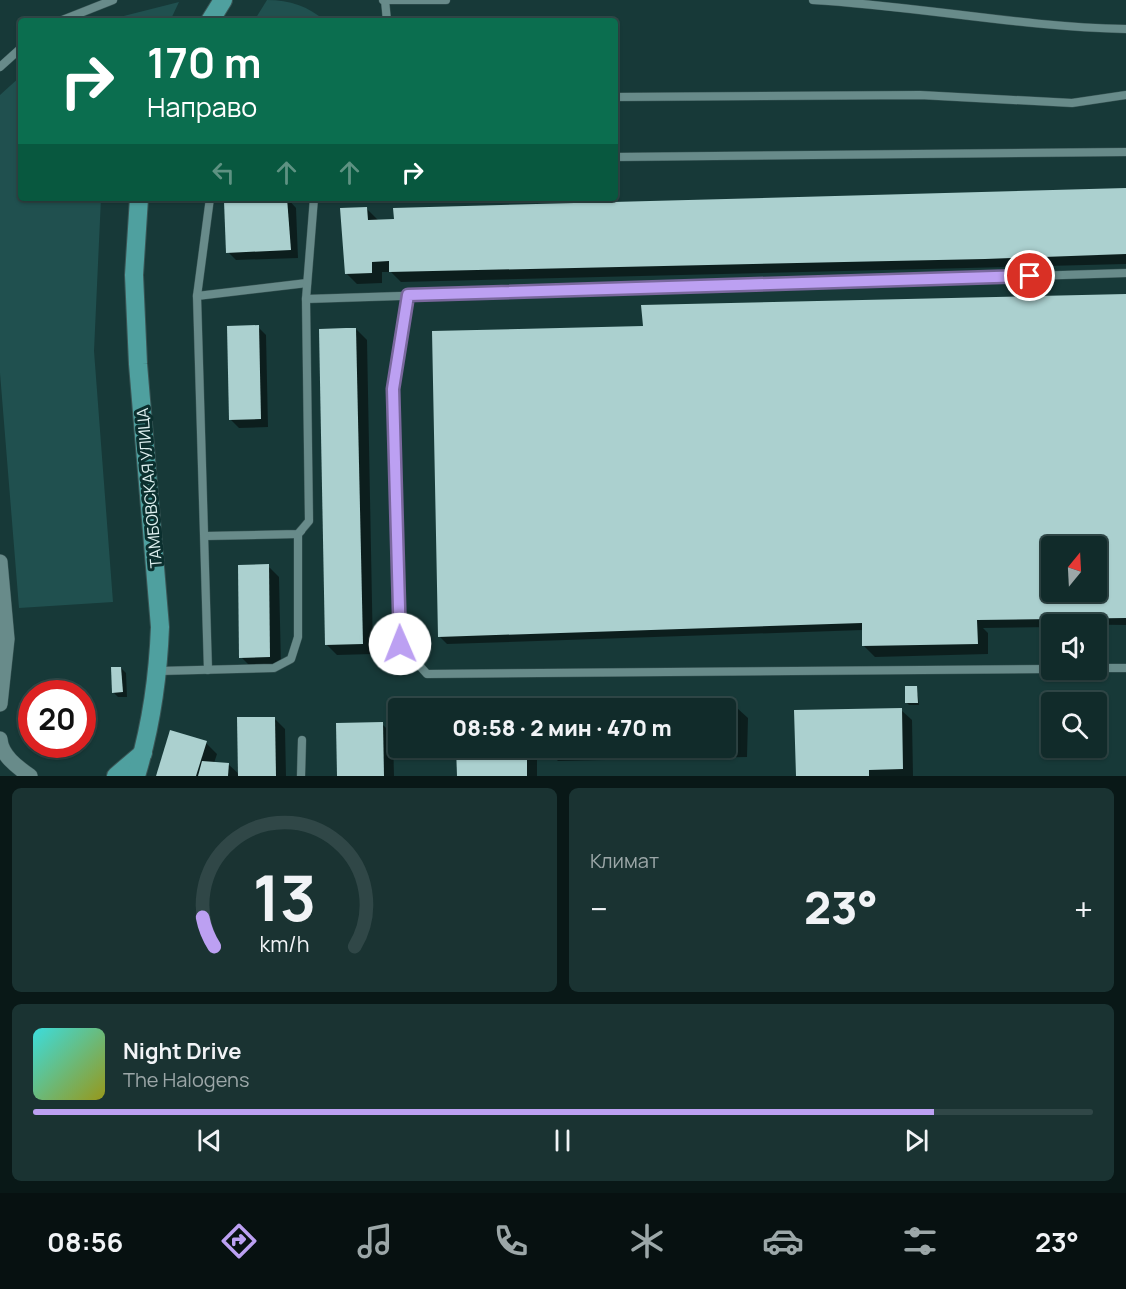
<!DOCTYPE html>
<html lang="ru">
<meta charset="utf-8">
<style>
:root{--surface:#112b2a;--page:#1a3332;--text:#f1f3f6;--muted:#9ca7a8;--line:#304747;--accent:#bca0f2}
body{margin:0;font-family:Manrope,sans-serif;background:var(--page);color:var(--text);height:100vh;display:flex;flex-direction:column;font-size:22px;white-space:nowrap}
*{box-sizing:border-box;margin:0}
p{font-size:20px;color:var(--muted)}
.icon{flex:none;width:33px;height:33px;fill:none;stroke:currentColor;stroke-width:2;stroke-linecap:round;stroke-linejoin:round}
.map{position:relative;height:776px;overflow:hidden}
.details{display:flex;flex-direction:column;gap:12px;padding:12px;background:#091817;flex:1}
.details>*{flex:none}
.top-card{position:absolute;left:18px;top:18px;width:600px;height:183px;border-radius:6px;box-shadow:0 2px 4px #0004,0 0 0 2px var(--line);background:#0b6e4f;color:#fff;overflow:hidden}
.needle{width:39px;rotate:18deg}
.controls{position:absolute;left:1041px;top:536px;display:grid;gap:12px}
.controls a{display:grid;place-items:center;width:66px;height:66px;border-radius:6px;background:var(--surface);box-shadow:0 2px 4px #0004,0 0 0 2px var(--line);font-size:30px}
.speed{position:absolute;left:18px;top:680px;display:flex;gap:12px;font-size:30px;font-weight:700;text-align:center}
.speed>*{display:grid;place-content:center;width:78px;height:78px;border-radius:50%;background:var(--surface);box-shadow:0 2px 4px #0004,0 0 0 2px var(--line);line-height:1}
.speed .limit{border:9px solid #d22;background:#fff;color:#111}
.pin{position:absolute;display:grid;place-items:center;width:51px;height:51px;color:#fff;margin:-26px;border:3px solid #fff;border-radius:50%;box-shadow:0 2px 6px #0007}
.me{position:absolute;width:66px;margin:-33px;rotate:359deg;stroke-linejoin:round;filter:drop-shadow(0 0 4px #0008)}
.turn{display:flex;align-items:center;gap:21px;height:126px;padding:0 30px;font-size:27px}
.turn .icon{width:78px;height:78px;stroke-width:2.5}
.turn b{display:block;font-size:42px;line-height:51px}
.lanes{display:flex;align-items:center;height:57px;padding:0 30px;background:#0003;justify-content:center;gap:30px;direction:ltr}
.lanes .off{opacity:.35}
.big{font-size:45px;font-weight:800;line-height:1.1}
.details .card{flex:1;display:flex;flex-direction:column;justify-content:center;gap:9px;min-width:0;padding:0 21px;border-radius:9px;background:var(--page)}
.details .dial{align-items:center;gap:0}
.dial svg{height:156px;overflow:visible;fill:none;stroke:var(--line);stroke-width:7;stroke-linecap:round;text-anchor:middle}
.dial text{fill:var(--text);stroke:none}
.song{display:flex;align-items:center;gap:18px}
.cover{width:72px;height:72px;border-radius:9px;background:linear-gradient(135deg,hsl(180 70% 55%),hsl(60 70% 35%))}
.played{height:6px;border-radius:3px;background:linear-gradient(90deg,var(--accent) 85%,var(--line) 85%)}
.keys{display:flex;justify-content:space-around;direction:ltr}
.heat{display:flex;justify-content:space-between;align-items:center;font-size:33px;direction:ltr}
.details .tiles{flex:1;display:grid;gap:12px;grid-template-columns:1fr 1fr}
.card:last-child{grid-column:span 2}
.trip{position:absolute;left:388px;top:698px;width:348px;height:60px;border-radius:6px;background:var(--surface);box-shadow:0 2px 4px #0004,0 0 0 2px var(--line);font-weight:800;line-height:60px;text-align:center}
.tab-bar{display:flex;height:96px;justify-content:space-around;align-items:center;background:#071111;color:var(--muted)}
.tab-bar .icon{width:42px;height:42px}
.tab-bar .selected{color:var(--accent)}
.tab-bar b{font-size:27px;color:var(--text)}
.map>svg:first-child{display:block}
.green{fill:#20504f}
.shadow{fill:#0007;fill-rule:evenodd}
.building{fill:#abd0cf;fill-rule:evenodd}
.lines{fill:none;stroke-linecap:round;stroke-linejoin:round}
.lane-casing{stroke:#3a5656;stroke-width:9}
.street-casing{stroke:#3a5656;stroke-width:16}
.primary-casing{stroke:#3a5656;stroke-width:20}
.lane{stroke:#688b8a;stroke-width:8}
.street{stroke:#688b8a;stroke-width:15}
.primary{stroke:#4fa09f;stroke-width:18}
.route-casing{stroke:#7a689d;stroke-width:15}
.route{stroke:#bca0f2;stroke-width:10}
.labels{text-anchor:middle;stroke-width:6;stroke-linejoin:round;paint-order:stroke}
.street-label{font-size:16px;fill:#def0f0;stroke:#0b2f2e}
</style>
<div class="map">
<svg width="1126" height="776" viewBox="0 0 1126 776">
<rect width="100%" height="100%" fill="#173938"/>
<!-- green -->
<g class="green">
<path d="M 267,0 C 290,0 308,6 325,21 L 254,21 Z"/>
<path d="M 179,2 L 170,21 L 104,21 Z"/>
<path d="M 21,76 L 21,198 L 101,198 L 94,351 L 113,602 L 19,608 L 0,373 L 0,95 Z"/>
</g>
<!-- shadow -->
<g class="shadow">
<path d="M 1126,190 L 1126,264 L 401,282 L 391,272 L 382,272 L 382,283 L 357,284 L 346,273 L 367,209 L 378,220 L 395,221 Z"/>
<path d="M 288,199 L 296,208 L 298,258 L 236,260 L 228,252 L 226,202 Z"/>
<path d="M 1126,295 L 1126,625 L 1052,624 L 1052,627 L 983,628 L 988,633 L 988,654 L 875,657 L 864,646 L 863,630 L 447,644 L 439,636 L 644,328 ZM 1052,546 L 1096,546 L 1096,591 L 1052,591 Z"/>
<path d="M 258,327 L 266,335 L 268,427 L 239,428 L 231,420 Z"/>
<path d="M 356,329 L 367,340 L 373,654 L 337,655 L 326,644 Z"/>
<path d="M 268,566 L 279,577 L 281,667 L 252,668 L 241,657 Z"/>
<path d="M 121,668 L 126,673 L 127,697 L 118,697 L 113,692 Z"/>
<path d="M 917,688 L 919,705 L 909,705 L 907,703 Z"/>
<path d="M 719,708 L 737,708 L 748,718 L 747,757 L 558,761 L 547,750 L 547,747 L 726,747 L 726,708 Z"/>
<path d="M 901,710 L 912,720 L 913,776 L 797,776 Z"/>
<path d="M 274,718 L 285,729 L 286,776 L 158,776 L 206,743 L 217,754 L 214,763 L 228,764 L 240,775 Z"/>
<path d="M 382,724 L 393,735 L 394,776 L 338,776 Z"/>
<rect x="458" y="747" width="79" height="29"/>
</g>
<!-- building -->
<g class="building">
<path d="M 1126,188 L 1126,254 L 985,259 L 389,272 L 389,261 L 372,262 L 372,273 L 345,274 L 340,208 L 367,207 L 368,220 L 394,219 L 393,208 Z"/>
<path d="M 287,198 L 291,250 L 226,253 L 224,201 Z"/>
<path d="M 1126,294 L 1126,618 L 977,620 L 978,644 L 862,646 L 862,623 L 438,637 L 432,331 L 643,326 L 641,305 ZM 1052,546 L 1096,546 L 1096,591 L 1052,591 Z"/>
<path d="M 259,325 L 261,419 L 229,420 L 227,326 Z"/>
<path d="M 346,328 L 356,328 L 363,644 L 325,645 L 319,329 Z"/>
<path d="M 269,564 L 270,657 L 239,658 L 238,565 Z"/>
<path d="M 111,667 L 121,667 L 123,692 L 112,693 Z"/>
<path d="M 905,686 L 917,686 L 918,703 L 905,703 Z"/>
<path d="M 726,706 L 738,706 L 737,746 L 726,747 Z"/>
<path d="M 902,708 L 903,769 L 869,770 L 869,776 L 796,776 L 794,710 Z"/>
<path d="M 237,717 L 275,717 L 276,776 L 238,776 Z"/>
<path d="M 383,722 L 384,776 L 337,776 L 336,723 Z"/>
<path d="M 170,730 L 207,741 L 196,776 L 156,776 Z"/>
<path d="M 456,747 L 527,747 L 527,776 L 457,776 Z"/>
<path d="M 545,747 L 638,747 L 638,749 L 546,751 Z"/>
<path d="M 202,761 L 229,763 L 228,776 L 198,776 Z"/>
</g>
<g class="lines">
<!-- lane casing -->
<g class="lane-casing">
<g id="lane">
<path d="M 383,0 L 446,0"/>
<path d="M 385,0 L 387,21"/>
<path d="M 813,0 C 918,6 1021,27 1126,29"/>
<path d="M 60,21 L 113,0"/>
<path d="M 0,67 L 21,48"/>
<path d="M 615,97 L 920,95 L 1072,103 L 1126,95"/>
<path d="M 615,157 L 1126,152"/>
<path d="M 408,295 L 393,389 L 400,644 L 427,674 L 1052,669"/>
<path d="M 197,296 L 307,283"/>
<path d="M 306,299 L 1126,273"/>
<path d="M 205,536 L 298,534 L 301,531"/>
<path d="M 1096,668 L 1126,668"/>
<path d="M 208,670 L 197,296 L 210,198"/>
<path d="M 159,671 L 274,668 L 291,659 L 298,637 L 298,534 L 309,521 L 306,299 L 314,198"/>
<path d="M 301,776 L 302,740"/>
</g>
</g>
<!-- street casing -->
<g class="street-casing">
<g id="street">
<path d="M 0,562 L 7,639 L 0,704"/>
<path d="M 0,739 C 1,755 17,767 30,776"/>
</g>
</g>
<!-- primary casing -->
<g class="primary-casing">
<g id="primary">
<path d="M 210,21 L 223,0"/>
<path d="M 116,776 L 143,753"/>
<path d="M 136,776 C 151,727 158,679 160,627 L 138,364 L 134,275 L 139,198"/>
</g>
</g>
<!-- lane -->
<use href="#lane" class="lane"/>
<!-- street -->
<use href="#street" class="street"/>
<!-- primary -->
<use href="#primary" class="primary"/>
</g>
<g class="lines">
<!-- route casing -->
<g class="route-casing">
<path id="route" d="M 400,644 L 393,389 L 408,295 L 1030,276"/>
</g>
<!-- route -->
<use href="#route" class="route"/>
</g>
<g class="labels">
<!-- street labels -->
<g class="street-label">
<text transform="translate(149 488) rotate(-95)" y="6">ТАМБОВСКАЯ УЛИЦА</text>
</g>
</g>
</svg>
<div class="controls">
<a><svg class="needle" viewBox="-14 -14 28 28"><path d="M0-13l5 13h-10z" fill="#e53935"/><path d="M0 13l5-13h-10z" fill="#9ca7a8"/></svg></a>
<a><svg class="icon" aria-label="sound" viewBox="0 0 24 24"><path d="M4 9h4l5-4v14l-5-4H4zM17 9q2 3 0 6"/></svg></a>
<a><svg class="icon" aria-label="search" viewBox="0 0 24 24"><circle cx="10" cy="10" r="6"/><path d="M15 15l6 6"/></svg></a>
</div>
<div class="speed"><div class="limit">20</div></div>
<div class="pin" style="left:1030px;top:276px;background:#d93025"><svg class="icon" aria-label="arrive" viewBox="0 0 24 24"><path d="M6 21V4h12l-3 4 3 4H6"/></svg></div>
<svg class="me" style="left:400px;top:644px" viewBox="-20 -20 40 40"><circle r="19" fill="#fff"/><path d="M0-13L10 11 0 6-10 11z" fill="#bca0f2"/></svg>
<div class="trip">08:58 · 2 мин · 470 m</div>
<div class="top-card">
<div class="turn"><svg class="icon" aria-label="right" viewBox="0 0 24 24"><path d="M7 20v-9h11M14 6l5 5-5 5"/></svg><div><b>170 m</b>Направо</div></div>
<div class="lanes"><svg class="icon off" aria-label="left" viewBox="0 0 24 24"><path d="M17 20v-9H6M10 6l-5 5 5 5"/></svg><svg class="icon off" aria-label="ahead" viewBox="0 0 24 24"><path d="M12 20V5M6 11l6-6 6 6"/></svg><svg class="icon off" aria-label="ahead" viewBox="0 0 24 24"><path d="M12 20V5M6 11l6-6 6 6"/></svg><svg class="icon" aria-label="right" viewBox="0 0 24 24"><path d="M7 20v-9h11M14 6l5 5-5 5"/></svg></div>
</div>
</div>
<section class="details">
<div class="tiles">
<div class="card dial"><svg viewBox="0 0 100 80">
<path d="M14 69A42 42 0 1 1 86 69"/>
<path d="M14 69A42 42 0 0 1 8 54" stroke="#bca0f2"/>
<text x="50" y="56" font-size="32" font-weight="700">13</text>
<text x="50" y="72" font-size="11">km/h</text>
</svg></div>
<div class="card"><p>Климат</p>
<div class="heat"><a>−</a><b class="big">23°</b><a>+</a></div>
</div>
<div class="card">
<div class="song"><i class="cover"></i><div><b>Night Drive</b><p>The Halogens</p></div></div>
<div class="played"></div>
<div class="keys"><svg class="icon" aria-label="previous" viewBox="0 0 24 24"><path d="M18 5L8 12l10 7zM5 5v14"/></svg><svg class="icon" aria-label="pause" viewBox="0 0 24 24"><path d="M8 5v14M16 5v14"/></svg><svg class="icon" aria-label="next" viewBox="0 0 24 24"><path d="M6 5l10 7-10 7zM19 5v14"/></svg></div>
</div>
</div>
</section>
<nav class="tab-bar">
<b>08:56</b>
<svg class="icon selected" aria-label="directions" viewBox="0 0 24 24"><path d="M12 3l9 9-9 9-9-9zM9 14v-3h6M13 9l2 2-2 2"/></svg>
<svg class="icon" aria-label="music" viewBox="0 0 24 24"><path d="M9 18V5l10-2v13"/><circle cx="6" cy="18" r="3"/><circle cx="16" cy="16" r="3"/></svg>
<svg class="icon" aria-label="phone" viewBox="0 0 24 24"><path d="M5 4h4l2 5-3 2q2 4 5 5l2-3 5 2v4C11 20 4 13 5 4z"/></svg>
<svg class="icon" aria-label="climate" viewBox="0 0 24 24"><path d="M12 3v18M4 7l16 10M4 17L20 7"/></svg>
<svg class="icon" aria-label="car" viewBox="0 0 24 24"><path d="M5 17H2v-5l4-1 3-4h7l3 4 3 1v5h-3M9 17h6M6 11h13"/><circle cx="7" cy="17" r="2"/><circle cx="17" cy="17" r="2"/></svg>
<svg class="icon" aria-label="filters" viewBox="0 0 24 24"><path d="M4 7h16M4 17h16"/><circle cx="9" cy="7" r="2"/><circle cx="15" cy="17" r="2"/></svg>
<b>23°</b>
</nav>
